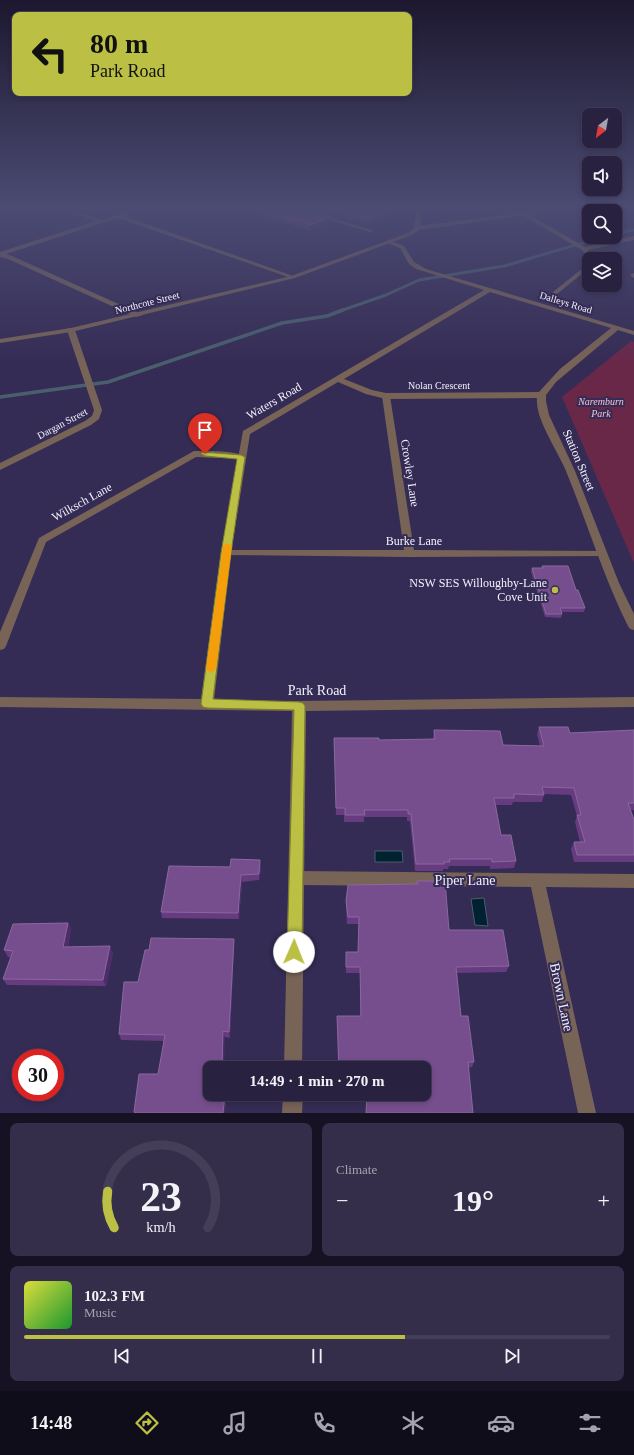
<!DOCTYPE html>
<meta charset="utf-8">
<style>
:root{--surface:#282140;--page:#342e4b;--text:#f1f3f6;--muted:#a5a3b1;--line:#443e59;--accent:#bbc045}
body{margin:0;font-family:"Times New Roman",serif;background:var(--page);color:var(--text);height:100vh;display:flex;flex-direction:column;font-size:15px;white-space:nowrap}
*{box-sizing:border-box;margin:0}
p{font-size:13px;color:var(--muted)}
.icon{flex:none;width:22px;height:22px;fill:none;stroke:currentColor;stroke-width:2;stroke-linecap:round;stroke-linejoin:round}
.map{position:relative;height:1113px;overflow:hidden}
.drawer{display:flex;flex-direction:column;gap:10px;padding:10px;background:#161223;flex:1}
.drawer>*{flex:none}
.guide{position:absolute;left:12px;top:12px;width:400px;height:84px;border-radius:8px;box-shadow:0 2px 6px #0003,0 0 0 1px var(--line);background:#bbc045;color:#111;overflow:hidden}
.needle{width:26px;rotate:211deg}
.tools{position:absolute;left:582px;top:108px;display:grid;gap:8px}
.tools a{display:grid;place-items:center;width:40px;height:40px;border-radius:8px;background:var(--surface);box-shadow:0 2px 6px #0003,0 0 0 1px var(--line);font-size:20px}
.speed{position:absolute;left:12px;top:1049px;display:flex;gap:8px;font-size:20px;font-weight:700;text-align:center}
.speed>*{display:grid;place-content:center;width:52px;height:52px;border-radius:50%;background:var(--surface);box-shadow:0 2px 6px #0003,0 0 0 1px var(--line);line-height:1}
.speed .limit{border:6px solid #d22;background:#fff;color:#111}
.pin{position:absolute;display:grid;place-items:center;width:34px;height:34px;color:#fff;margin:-41px -17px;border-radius:50% 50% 50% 0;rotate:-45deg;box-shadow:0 0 4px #0007}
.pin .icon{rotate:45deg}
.me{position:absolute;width:44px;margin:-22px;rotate:1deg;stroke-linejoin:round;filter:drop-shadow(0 0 3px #0008)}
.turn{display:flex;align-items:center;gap:14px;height:84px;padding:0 12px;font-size:18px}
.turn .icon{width:52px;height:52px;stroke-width:2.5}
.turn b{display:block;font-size:28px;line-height:34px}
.big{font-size:30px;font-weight:700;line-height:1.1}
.drawer .card{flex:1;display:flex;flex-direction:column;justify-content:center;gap:6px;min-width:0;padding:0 14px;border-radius:8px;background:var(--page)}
.drawer .dial{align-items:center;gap:0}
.dial svg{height:104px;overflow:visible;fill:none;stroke:var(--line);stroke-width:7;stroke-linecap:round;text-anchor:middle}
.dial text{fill:var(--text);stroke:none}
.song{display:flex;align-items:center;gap:12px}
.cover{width:48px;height:48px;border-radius:6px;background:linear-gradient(135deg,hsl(60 70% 55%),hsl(130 70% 35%))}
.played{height:4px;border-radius:2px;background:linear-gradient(90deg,var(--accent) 65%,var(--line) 65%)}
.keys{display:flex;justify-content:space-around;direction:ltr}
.heat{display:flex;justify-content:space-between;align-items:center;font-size:22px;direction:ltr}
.drawer .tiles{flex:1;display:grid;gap:10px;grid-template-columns:1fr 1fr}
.card:last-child{grid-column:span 2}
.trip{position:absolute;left:203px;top:1061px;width:228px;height:40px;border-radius:8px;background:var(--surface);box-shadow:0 2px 6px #0003,0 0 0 1px var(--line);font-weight:700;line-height:40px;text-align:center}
.tabs{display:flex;height:64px;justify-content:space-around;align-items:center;background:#100d1a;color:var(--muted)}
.tabs .icon{width:28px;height:28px}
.tabs .active{color:var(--accent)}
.tabs b{font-size:18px;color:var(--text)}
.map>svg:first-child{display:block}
.green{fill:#6a2849}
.water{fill:#002130;stroke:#495f6d}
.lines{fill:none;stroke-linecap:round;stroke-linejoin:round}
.stream-far1{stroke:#495f6d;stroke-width:3}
.stream{stroke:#495f6d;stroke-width:3.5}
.service{fill:#786357;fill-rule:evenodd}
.minor{fill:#786357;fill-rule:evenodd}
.tertiary{fill:#786357;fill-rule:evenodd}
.wall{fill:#663b7f}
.shaded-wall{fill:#4c2d69}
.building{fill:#764e8d;stroke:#89689e}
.route{fill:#bbc045;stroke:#7a7d2d}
.slow{fill:#f59e0b}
.poi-dot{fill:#bbc045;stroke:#352c55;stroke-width:1.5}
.labels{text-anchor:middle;stroke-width:4;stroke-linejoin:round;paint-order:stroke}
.far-street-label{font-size:10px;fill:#f2f1fc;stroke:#352c55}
.far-park-label{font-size:10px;font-style:italic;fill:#f1c0d4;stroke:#352c55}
.street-label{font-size:12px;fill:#f2f1fc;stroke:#352c55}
.poi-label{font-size:12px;fill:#f2f1fc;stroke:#352c55;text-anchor:end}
.near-street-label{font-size:14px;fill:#f2f1fc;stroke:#352c55}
</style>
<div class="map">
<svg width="634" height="1113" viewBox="0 0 634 1113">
<rect width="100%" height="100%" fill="#352c55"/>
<!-- green -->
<path class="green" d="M 631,341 L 634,342 L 634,563 L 562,397 Z"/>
<!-- water -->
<g class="water">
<path d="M 375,851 L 402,851 L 403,862 L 375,862 Z"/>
<path d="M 484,898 L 488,926 L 475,925 L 471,899 Z"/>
</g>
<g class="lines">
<!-- stream-far1 -->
<g class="stream-far1">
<path d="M 615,233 L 634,230"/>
<path d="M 340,311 L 386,295 L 419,280 L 504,266 L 603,237"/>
</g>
<!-- stream -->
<path class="stream" d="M 0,397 L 108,382 L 282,323 L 327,316 L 343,310"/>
<!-- service -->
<g class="service">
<path d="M 492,208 L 502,208 L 529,215 L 526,217 Z"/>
<path d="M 383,394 L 386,394 L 390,396 L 414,550 L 602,551 L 606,552 L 607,554 L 606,556 L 410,557 L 222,555 L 221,553 L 226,550 L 404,550 L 382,396 Z"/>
<path d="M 194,451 C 205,451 237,450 245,457 C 241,460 205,457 196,457 L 46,542 L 6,646 L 4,649 L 0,650 L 0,632 L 39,538 Z"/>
<path d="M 296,871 L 634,874 L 634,888 L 546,887 L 596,1113 L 578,1113 L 531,887 L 296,885 L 291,883 L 289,878 L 291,873 Z"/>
</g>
<!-- minor -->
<g class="minor">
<path d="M 61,208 C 74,208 94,220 103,219 C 117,217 130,208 145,208 L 124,216 L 296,277 L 291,278 L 118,218 L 6,254 L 12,256 L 143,315 L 136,317 L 8,259 L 0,257 L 0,252 L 96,221 Z"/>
<path d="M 290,208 L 299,208 L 375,231 L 370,232 Z"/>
<path d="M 416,208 L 422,208 L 420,228 L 417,230 L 414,228 Z"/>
<path d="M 526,213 L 585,247 L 634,236 L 634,240 L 588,250 L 596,259 L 590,259 L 582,250 L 524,216 Z"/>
<path d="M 389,240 L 404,246 L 414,262 L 426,269 L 634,331 L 634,335 L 618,330 L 556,382 L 546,395 L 546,401 L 549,415 L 575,471 L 619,583 L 634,614 L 634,630 L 630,629 L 628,626 C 603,576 587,522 566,471 C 558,451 535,419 537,398 L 386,399 L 366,394 L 338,382 L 250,434 L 231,553 L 214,700 L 299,701 L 634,697 L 634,707 L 306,711 L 302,1068 L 284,1068 L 292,711 L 0,707 L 0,697 L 201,699 L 221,553 L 243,431 L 484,290 L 416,269 L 409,264 L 400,248 L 387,243 L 386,242 ZM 490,292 L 611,328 L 560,369 L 539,392 L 386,393 L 372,390 L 344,379 Z"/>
<path d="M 589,263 L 589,268 L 552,298 L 548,298 L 548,296 Z"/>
<path d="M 634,273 L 634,278 L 630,275 Z"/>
<path d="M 68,328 L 75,330 L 102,410 L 99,419 L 91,425 L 0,470 L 0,463 L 85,421 L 92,416 L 94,410 L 67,330 Z"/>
<path d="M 283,1094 L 303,1094 L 302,1113 L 282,1113 Z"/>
</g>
<!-- tertiary -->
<path class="tertiary" d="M 560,208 L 576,208 L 419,230 L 412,235 L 295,278 L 71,332 L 0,343 L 0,339 L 71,328 L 291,276 L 408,233 L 417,226 Z"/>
</g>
<!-- wall -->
<g class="wall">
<path d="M 241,208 L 302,208 L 331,222 L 310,230 L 242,211 Z"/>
<path d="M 305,208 L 404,208 L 403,209 L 403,210 L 370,224 L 344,217 L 340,219 Z"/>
<path d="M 542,566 L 576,590 L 585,608 L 584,612 L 561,612 L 562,614 L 561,618 L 545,617 L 531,572 L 532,568 L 542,568 Z"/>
<path d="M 539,727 L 570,733 L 634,730 L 634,810 L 630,810 L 634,820 L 634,862 L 574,862 L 571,849 L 574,842 L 580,842 L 575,822 L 577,816 L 571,795 L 544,794 L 542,802 L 513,802 L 512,805 L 496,805 L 501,835 L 516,861 L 514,868 L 490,869 L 490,866 L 449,866 L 448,869 L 443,869 L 443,871 L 415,871 L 410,821 L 407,821 L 407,817 L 364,817 L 364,822 L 344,822 L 344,815 L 336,815 L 334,738 L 379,740 L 433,739 L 434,730 L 503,745 L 540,746 L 537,734 Z"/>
<path d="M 169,866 L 261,867 L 259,880 L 242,882 L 239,919 L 162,918 L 161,912 Z"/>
<path d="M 417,881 L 449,930 L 509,966 L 506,972 L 457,973 L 461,1016 L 474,1062 L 472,1067 L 468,1068 L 473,1113 L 366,1113 L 366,1094 L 424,1094 L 424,1068 L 338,1068 L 337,1016 L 360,1016 L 360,973 L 346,973 L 346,952 L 358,952 L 359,924 L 347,924 L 346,908 L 346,901 L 417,884 Z"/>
<path d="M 68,923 L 71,929 L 68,947 L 113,953 L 106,986 L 7,985 L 3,979 L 11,957 L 8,957 L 4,950 Z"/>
<path d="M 234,939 L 234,945 L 230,1038 L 225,1037 L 210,1094 L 226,1094 L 225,1113 L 135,1113 L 134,1112 L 158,1074 L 164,1041 L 121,1040 L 119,1034 L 138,982 Z"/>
</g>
<!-- shaded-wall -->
<g class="shaded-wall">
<path d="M 397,208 L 404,208 L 403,209 L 403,210 L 370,224 L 370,219 Z"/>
<path d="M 344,212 L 344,217 L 340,219 L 340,214 Z"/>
<path d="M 331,217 L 331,222 L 310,230 L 310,225 Z"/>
<path d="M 260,860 L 261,867 L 259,880 L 259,874 Z"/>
<path d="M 241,875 L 242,882 L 239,919 L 238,913 Z"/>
<path d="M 68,923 L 71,929 L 66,954 L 63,947 Z"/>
<path d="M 234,939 L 234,945 L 230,1038 L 229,1032 Z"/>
<path d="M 110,946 L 113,953 L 106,986 L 103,980 Z"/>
<path d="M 223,1031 L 225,1037 L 224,1068 L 222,1068 Z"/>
<path d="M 225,1094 L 226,1094 L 225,1113 L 223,1113 Z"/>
</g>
<!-- building -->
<g class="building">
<path d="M 250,208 L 302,208 L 331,217 L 310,225 Z"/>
<path d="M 321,208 L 397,208 L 370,219 L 344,212 L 340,214 Z"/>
<path d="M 542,566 L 568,566 L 576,590 L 578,590 L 585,608 L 560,608 L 562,614 L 546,614 L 532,568 L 543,568 Z"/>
<path d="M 539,727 L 568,727 L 570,733 L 634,730 L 634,803 L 628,803 L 634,820 L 634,855 L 577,855 L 574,842 L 585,842 L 577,815 L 581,815 L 574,788 L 542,787 L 544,795 L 514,794 L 514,798 L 494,798 L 501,835 L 511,835 L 516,861 L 492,862 L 492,859 L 449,859 L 450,862 L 444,862 L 444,864 L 416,864 L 411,814 L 408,814 L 408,810 L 364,810 L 365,815 L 345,815 L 345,808 L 336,808 L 334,738 L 379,738 L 379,740 L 435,739 L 434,730 L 500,731 L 503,745 L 544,746 Z"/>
<path d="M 231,859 L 260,860 L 259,874 L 241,875 L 238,913 L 161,912 L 169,866 L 230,867 Z"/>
<path d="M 417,881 L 445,881 L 449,930 L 503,930 L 509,966 L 456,967 L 461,1016 L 468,1016 L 474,1062 L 468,1062 L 473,1113 L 366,1113 L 367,1094 L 424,1094 L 424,1068 L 368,1068 L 368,1066 L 339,1067 L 337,1016 L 361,1016 L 360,967 L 346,967 L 346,952 L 358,952 L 359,917 L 348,917 L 346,901 L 348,885 L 418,884 Z"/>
<path d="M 68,923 L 63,947 L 110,946 L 103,980 L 3,979 L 13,951 L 4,950 L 13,924 Z"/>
<path d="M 151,938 L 234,939 L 229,1032 L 223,1031 L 222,1068 L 210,1068 L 210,1094 L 225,1094 L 223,1113 L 135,1113 L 134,1112 L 139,1074 L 158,1074 L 165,1035 L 119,1034 L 124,982 L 138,982 L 145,950 L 149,950 Z"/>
</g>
<!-- sky -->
<linearGradient id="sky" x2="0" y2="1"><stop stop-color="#1d182f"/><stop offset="0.57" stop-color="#4b4b73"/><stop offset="1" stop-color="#4b4b73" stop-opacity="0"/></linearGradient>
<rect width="634" height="364" fill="url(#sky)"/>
<!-- route -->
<path class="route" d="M 202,452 L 241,455 L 245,457 L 231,553 L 213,699 L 299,702 L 303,703 L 305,706 L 302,952 L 300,957 L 294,960 L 289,957 L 287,952 L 294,710 L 207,708 L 203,707 L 201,704 L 221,553 L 237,459 L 205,456 L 201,454 Z"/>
<!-- slow -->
<path class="slow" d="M 227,543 L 232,546 L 216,669 L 211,673 L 206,669 L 223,546 Z"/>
<!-- markers -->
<circle class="poi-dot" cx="555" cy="590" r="4"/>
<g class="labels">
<!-- far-street labels -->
<g class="far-street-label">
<text transform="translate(147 302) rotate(-14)" y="4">Northcote Street</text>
<text transform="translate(566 302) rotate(17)" y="4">Dalleys Road</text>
<text x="439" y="389">Nolan Crescent</text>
<text transform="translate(62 423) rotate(-28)" y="4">Dargan Street</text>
</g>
<!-- far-park labels -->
<g class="far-park-label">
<text x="601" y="405">Naremburn<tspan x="601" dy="12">Park</tspan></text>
</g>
<!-- street labels -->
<g class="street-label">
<text transform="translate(274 401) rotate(-30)" y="4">Waters Road</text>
<text transform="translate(579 460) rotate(67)" y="4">Station Street</text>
<text transform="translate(410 473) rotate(81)" y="4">Crowley Lane</text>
<text transform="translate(82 502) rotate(-29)" y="4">Wilksch Lane</text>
<text x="414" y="545">Burke Lane</text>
</g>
<!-- poi labels -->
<g class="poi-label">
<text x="547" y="587">NSW SES Willoughby-Lane<tspan x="547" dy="14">Cove Unit</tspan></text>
</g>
<!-- near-street labels -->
<g class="near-street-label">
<text x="317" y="695">Park Road</text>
<text x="465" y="885">Piper Lane</text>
<text transform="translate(562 997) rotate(78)" y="5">Brown Lane</text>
</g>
</g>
</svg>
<div class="tools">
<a><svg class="needle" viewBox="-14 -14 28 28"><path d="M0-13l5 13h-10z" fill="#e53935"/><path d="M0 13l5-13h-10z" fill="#a5a3b1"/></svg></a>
<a><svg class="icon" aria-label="sound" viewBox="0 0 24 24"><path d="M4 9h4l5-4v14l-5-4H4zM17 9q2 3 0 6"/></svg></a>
<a><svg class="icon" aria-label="search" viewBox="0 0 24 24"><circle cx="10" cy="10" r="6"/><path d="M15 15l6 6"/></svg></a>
<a><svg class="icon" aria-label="layers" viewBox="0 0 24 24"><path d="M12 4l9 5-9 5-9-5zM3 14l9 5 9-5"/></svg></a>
</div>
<div class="speed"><div class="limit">30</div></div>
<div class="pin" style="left:205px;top:454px;background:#d93025"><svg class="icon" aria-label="arrive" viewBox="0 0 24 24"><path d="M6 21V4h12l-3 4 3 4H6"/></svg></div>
<svg class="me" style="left:294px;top:952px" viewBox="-20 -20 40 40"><circle r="19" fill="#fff"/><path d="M0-13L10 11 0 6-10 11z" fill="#bbc045"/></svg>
<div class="trip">14:49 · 1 min · 270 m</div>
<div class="guide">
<div class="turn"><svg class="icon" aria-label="left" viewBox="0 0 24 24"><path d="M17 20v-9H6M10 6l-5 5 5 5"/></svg><div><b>80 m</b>Park Road</div></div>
</div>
</div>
<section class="drawer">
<div class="tiles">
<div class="card dial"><svg viewBox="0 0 100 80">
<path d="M14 69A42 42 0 1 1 86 69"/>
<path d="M14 69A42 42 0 0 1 9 41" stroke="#bbc045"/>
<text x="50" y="56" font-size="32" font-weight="700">23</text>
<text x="50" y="72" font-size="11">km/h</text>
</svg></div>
<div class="card"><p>Climate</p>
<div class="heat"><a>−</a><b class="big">19°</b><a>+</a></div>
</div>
<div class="card">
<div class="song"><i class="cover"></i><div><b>102.3 FM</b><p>Music</p></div></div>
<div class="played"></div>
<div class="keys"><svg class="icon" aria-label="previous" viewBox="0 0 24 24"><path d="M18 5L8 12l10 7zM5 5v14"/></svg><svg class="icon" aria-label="pause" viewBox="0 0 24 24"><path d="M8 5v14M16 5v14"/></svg><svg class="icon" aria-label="next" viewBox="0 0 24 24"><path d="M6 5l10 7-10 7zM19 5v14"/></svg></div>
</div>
</div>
</section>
<nav class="tabs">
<b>14:48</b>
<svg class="icon active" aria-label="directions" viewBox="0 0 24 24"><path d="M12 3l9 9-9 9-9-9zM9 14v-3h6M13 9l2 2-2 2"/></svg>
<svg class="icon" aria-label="music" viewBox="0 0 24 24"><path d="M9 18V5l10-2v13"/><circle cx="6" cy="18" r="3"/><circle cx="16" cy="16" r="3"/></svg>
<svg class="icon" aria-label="phone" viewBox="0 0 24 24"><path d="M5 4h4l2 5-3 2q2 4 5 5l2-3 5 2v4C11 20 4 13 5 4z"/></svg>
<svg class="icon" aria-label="climate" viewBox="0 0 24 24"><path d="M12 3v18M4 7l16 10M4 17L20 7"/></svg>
<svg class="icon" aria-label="car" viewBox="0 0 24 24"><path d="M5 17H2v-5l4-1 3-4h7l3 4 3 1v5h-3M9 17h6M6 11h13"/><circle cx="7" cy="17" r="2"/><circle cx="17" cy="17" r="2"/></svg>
<svg class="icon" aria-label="filters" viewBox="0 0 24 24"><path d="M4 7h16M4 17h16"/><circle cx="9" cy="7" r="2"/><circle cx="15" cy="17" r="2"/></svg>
</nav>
